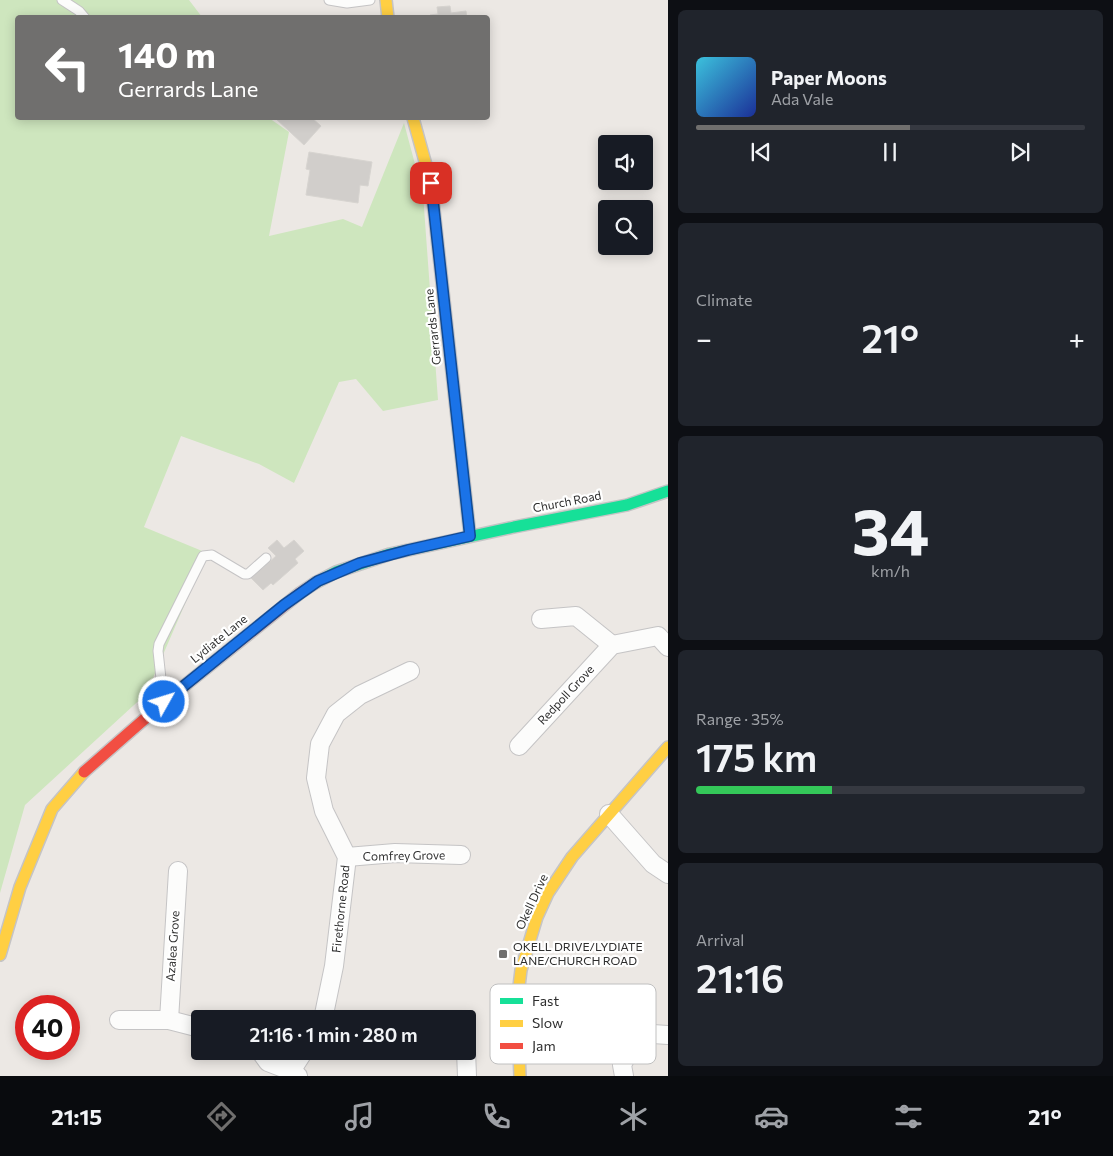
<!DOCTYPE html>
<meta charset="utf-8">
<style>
:root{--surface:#171b24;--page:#20242c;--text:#f1f3f6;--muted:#9ea1a6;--line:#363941;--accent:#706f6e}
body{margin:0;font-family:Commissioner,sans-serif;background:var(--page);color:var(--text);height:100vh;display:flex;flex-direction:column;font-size:19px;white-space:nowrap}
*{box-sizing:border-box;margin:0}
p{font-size:16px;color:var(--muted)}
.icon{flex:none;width:28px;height:28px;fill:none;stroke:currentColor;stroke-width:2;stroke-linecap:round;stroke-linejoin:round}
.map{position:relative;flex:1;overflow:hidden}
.drawer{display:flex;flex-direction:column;gap:10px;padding:10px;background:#0d0f14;width:445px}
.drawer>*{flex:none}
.banner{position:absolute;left:15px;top:15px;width:475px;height:105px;border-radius:5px;box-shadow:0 2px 12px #0003;background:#706f6e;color:#fff;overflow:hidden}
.fabs{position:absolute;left:598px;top:135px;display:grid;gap:10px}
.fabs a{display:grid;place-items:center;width:55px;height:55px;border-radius:5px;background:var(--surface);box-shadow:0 2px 12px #0003;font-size:25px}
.speed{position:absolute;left:15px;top:995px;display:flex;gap:10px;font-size:25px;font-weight:700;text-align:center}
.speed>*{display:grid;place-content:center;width:65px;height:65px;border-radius:50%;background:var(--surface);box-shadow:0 2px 12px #0003;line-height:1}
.speed .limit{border:8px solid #d22;background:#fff;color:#111}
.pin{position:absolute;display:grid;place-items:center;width:42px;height:42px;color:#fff;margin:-21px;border-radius:10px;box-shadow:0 2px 8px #0006}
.me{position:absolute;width:55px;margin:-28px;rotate:51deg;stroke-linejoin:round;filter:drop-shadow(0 0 4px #0008)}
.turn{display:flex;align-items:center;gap:18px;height:105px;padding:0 20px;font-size:22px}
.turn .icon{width:65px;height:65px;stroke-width:2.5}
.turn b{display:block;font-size:35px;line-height:42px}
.big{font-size:38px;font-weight:600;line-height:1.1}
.drawer .tile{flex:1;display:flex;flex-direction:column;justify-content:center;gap:8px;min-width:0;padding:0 18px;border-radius:8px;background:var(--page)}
.drawer .dial{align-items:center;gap:0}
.dial b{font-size:65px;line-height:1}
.song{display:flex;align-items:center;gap:15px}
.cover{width:60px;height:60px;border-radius:8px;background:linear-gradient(135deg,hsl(190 70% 55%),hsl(230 70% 35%))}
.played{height:5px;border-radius:2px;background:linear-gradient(90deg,var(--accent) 55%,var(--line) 55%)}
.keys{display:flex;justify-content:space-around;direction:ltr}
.heat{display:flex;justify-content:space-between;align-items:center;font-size:28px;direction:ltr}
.charge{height:8px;border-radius:4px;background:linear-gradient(90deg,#34c759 35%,var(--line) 0)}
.trip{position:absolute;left:191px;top:1010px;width:285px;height:50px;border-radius:5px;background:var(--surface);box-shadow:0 2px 12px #0003;font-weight:600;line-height:50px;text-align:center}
.dock{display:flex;height:80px;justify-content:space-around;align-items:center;background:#090b0e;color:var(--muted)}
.dock .icon{width:35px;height:35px}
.dock .selected{color:var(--accent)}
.dock b{font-size:22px;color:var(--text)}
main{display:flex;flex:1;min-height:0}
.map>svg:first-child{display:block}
.green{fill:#cee6be}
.building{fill:#d1cecb;stroke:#d7d4d0}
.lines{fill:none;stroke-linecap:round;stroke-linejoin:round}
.lane-casing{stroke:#c5c4c5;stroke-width:11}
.street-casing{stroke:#c5c4c5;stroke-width:20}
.fast-casing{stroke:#c5c4c5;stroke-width:14}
.slow-casing{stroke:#c5c4c5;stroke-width:14}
.jam-casing{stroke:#c5c4c5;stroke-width:14}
.lane{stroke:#fcfcfb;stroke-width:9}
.street{stroke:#fcfcfb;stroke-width:18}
.fast{stroke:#16e098;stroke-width:11}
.slow{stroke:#ffcf43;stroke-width:11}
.jam{stroke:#f24e42;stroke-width:11}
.route-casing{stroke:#114b97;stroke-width:12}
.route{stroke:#1a73e8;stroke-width:9}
.poi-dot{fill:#706f6e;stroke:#fff;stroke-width:2}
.labels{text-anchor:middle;stroke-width:4.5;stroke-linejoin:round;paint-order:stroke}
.street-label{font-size:12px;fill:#2e2e2e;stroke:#fff}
.poi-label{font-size:12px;fill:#2e2e2e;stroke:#fff;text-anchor:start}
.key{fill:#fff;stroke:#c0c0c0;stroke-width:1}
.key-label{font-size:14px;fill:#2e2e2e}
</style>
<main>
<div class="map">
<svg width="668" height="1076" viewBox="0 0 668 1076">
<rect width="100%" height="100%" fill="#ece8e4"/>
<!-- green -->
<path class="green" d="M 0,0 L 189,0 L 202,17 L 18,18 L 18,118 L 269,118 L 289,132 L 269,236 L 343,219 L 362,227 L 404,123 L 423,194 L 438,400 L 383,411 L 356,379 L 339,382 L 294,483 L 259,464 L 181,436 L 144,527 L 207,553 L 146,694 L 25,805 L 0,893 Z"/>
<!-- building -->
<g class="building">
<path d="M 450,6 L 451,13 L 466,11 L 467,18 L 427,18 L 430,15 L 438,14 L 437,7 Z"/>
<path d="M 275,118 L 312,118 L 321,126 L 304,145 Z"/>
<path d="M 309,152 L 372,162 L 368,186 L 360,185 L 358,203 L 306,195 L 310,170 L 306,169 Z"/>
<path d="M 277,540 L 284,548 L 294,540 L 304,551 L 295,559 L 298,563 L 273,585 L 271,583 L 263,590 L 251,578 L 276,556 L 268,548 Z"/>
</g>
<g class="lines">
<!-- lane casing -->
<g class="lane-casing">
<g id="lane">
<path d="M 62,0 L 79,11 L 85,18"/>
<path d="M 329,0 L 347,3 L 370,0"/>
<path d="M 163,697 L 158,651 L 159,644 L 203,556 L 212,555 L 244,574 L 248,574 L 266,558"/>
</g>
</g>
<!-- street casing -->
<g class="street-casing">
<g id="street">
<path d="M 541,619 L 576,616 L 612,645"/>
<path d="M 519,746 L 612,645 L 658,636 L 668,647"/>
<path d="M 609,814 L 653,864 L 668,874"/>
<path d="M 347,857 L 395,853 L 461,855"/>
<path d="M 587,1004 L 638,1033 L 622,1065 L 624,1076"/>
<path d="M 323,1019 L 334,966 L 347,857 L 324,811 L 316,778 L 320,744 L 336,714 L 360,695 L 410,671"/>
<path d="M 119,1020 L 169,1020 L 200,1028"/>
<path d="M 169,1020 L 178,871"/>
<path d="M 638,1033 L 668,1035"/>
<path d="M 260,1051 L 268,1062 L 291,1071 L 298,1076"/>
<path d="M 466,1051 L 467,1076"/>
<path d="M 291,1071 L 304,1051"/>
</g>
</g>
<!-- fast casing -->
<g class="fast-casing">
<g id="fast">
<path d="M 456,409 L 470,536"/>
<path d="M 315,583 L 336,572 L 390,554 L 514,527 L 627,505 L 668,491"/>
</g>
</g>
<!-- slow casing -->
<g class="slow-casing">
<g id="slow">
<path d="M 386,0 L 388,18"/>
<path d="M 413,118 L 431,183 L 456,409"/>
<path d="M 0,955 L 20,887 L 52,809 L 84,772"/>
<path d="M 520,1076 L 517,1003 L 521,970 L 537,917 L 548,893 L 572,857 L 668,747"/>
</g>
</g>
<!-- jam casing -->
<g class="jam-casing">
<path id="jam" d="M 84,772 L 164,702 L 300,593 L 315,583"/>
</g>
<!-- lane -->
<use href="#lane" class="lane"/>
<!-- street -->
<use href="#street" class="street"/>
<!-- fast -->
<use href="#fast" class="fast"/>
<!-- slow -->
<use href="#slow" class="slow"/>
<!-- jam -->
<use href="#jam" class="jam"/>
</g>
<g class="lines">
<!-- route casing -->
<g class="route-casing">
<path id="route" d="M 164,702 L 284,605 L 318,581 L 360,563 L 408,550 L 470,536 L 431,183"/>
</g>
<!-- route -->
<use href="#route" class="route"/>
</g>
<!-- markers -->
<rect class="poi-dot" x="498" y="949" width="10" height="10" rx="2.5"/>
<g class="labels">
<!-- street labels -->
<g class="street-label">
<text transform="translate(433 327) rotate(-96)" y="4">Gerrards Lane</text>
<text transform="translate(567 502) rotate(-11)" y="4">Church Road</text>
<text transform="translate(219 639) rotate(-39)" y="4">Lydiate Lane</text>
<text transform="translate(566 695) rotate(-47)" y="4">Redpoll Grove</text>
<text transform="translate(404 856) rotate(-1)" y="4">Comfrey Grove</text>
<text transform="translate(532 902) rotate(-65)" y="4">Okell Drive</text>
<text transform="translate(341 909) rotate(-84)" y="4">Firethorne Road</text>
<text transform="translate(173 946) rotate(-86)" y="4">Azalea Grove</text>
</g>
<!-- poi labels -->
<g class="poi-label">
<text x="513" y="951">OKELL DRIVE/LYDIATE<tspan x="513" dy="14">LANE/CHURCH ROAD</tspan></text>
</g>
</g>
<!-- legend -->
<rect x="490" y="984" width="166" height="80" rx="8" class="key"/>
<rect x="500" y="998" width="23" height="6" fill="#16e098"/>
<rect x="500" y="1020" width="23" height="7" fill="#ffcf43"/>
<rect x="500" y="1043" width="23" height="6" fill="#f24e42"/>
<g class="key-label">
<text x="532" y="1006">Fast</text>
<text x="532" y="1028">Slow</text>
<text x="532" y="1051">Jam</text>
</g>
</svg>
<div class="fabs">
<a><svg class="icon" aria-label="sound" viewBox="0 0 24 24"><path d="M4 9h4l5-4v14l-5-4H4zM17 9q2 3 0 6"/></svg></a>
<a><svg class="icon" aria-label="search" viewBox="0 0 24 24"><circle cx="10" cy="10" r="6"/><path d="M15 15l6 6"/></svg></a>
</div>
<div class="speed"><div class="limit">40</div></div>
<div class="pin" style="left:431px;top:183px;background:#d93025"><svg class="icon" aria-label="arrive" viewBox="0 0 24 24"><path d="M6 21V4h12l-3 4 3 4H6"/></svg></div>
<svg class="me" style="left:164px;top:702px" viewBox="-20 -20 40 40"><circle r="17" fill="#1a73e8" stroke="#fff" stroke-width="3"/><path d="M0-11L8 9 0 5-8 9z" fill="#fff"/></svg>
<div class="trip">21:16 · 1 min · 280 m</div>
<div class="banner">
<div class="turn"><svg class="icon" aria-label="left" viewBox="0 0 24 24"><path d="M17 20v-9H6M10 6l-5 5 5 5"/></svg><div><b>140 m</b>Gerrards Lane</div></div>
</div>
</div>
<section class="drawer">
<div class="tile">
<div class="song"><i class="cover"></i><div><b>Paper Moons</b><p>Ada Vale</p></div></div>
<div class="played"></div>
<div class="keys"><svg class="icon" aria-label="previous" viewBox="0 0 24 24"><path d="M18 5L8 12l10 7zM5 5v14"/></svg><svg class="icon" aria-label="pause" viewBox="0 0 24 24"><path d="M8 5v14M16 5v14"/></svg><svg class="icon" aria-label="next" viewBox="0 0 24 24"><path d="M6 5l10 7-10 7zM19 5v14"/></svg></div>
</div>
<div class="tile"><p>Climate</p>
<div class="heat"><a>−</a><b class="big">21°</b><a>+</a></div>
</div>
<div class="tile dial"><b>34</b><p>km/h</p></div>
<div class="tile"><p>Range · 35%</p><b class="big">175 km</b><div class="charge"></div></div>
<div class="tile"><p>Arrival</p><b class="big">21:16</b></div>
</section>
</main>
<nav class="dock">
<b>21:15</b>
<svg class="icon selected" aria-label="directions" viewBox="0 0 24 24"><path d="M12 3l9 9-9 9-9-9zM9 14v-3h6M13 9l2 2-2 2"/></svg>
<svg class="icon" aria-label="music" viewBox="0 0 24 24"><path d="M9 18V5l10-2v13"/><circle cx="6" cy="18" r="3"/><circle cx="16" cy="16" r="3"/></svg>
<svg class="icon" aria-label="phone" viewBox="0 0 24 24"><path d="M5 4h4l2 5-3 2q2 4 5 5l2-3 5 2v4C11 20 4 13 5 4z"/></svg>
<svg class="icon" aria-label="climate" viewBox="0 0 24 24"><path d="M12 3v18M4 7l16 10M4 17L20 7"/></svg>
<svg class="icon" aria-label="car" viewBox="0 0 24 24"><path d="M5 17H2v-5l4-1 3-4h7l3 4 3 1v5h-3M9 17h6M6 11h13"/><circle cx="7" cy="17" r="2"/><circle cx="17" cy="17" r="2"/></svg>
<svg class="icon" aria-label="filters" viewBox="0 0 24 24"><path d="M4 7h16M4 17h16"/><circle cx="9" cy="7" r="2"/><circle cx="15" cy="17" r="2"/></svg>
<b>21°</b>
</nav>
